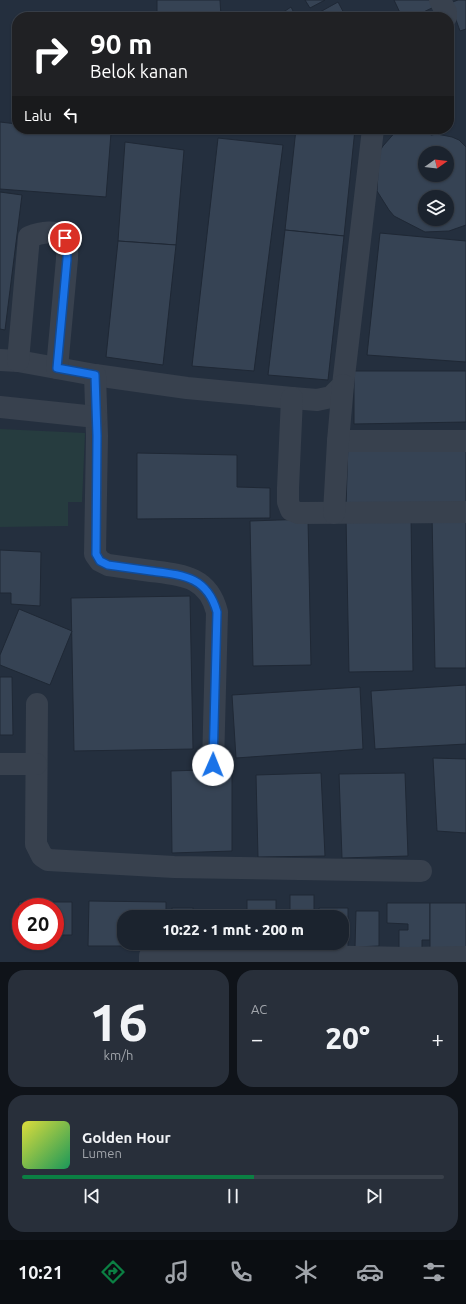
<!DOCTYPE html>
<html lang="id">
<meta charset="utf-8">
<style>
:root{--surface:#1b232e;--page:#282f3a;--text:#f1f3f6;--muted:#a0a4aa;--line:#39404a;--accent:#0b8043}
body{margin:0;font-family:Ubuntu,sans-serif;background:var(--page);color:var(--text);height:100vh;display:flex;flex-direction:column;font-size:15px;white-space:nowrap}
*{box-sizing:border-box;margin:0}
p{font-size:13px;color:var(--muted)}
.icon{flex:none;width:22px;height:22px;fill:none;stroke:currentColor;stroke-width:2;stroke-linecap:round;stroke-linejoin:round}
.map{position:relative;height:962px;overflow:hidden}
.panel{display:flex;flex-direction:column;gap:8px;padding:8px;background:#0f1319;flex:1}
.panel>*{flex:none}
.guide{position:absolute;left:12px;top:12px;width:442px;height:122px;border-radius:16px;box-shadow:0 1px 3px #0004,0 0 0 1px var(--line);background:#202124;color:#fff;overflow:hidden}
.needle{width:26px;rotate:76deg}
.buttons{position:absolute;left:418px;top:146px;display:grid;gap:8px}
.buttons a{display:grid;place-items:center;width:36px;height:36px;border-radius:50%;background:var(--surface);box-shadow:0 1px 3px #0004,0 0 0 1px var(--line);font-size:20px}
.speed{position:absolute;left:12px;top:898px;display:flex;gap:8px;font-size:20px;font-weight:700;text-align:center}
.speed>*{display:grid;place-content:center;width:52px;height:52px;border-radius:50%;background:var(--surface);box-shadow:0 1px 3px #0004,0 0 0 1px var(--line);line-height:1}
.speed .limit{border:6px solid #d22;background:#fff;color:#111}
.pin{position:absolute;display:grid;place-items:center;width:34px;height:34px;color:#fff;margin:-17px;border:2px solid #fff;border-radius:50%;box-shadow:0 1px 4px #0007}
.me{position:absolute;width:44px;margin:-22px;rotate:1deg;stroke-linejoin:round;filter:drop-shadow(0 0 3px #0008)}
.turn{display:flex;align-items:center;gap:14px;height:84px;padding:0 12px;font-size:18px}
.turn .icon{width:52px;height:52px;stroke-width:2.5}
.turn b{display:block;font-size:28px;line-height:34px}
.then{display:flex;align-items:center;height:38px;padding:0 12px;background:#0003;gap:8px;font-size:15px}
.big{font-size:30px;font-weight:800;line-height:1.1}
.panel .card{flex:1;display:flex;flex-direction:column;justify-content:center;gap:6px;min-width:0;padding:0 14px;border-radius:16px;background:var(--page)}
.panel .dial{align-items:center;gap:0}
.dial b{font-size:52px;line-height:1}
.song{display:flex;align-items:center;gap:12px}
.cover{width:48px;height:48px;border-radius:6px;background:linear-gradient(135deg,hsl(60 70% 55%),hsl(150 70% 35%))}
.played{height:4px;border-radius:2px;background:linear-gradient(90deg,var(--accent) 55%,var(--line) 55%)}
.keys{display:flex;justify-content:space-around;direction:ltr}
.heat{display:flex;justify-content:space-between;align-items:center;font-size:22px;direction:ltr}
.panel .tiles{flex:1;display:grid;gap:8px;grid-template-columns:1fr 1fr}
.card:last-child{grid-column:span 2}
.trip{position:absolute;left:117px;top:910px;width:232px;height:40px;border-radius:16px;background:var(--surface);box-shadow:0 1px 3px #0004,0 0 0 1px var(--line);font-weight:800;line-height:40px;text-align:center}
.tab-bar{display:flex;height:64px;justify-content:space-around;align-items:center;background:#0b0e12;color:var(--muted)}
.tab-bar .icon{width:28px;height:28px}
.tab-bar .on{color:var(--accent)}
.tab-bar b{font-size:18px;color:var(--text)}
.map>svg:first-child{display:block}
.green{fill:#263c3f}
.building{fill:#364354;stroke:#1f2835;fill-rule:evenodd}
.lines{fill:none;stroke-linecap:round;stroke-linejoin:round}
.minor{stroke:#38414e;stroke-width:22}
.route-casing{stroke:#114b97;stroke-width:10}
.route{stroke:#1a73e8;stroke-width:7}
</style>
<div class="map">
<svg width="466" height="962" viewBox="0 0 466 962">
<rect width="100%" height="100%" fill="#242f3e"/>
<!-- green -->
<path class="green" d="M 0,429 L 85,433 L 82,502 L 68,502 L 68,526 L 0,527 Z"/>
<!-- building -->
<g class="building">
<path d="M 157,0 L 220,0 L 221,17 L 157,17 Z"/>
<path d="M 305,0 L 325,0 L 310,8 Z"/>
<path d="M 394,0 L 431,0 L 434,7 L 413,17 L 402,17 Z"/>
<path d="M 458,0 L 466,0 L 466,29 L 460,31 L 450,3 Z"/>
<path d="M 338,2 L 346,17 L 311,17 Z"/>
<path d="M 291,7 L 296,17 L 276,17 Z"/>
<path d="M 0,122 L 17,124 L 17,129 L 68,129 L 111,133 L 106,197 L 0,189 Z"/>
<path d="M 296,129 L 355,129 L 344,236 L 285,230 Z"/>
<path d="M 398,129 L 424,129 L 431,135 L 437,134 L 452,137 L 459,140 L 466,147 L 466,225 L 449,231 L 425,232 L 394,216 L 389,210 L 377,191 L 379,152 L 383,146 ZM 425,153 L 447,153 L 447,175 L 425,175 ZM 425,197 L 447,197 L 447,219 L 425,219 Z"/>
<path d="M 218,138 L 283,145 L 254,371 L 192,366 Z"/>
<path d="M 125,142 L 184,150 L 176,245 L 118,241 Z"/>
<path d="M 0,192 L 22,195 L 5,330 L 0,329 Z"/>
<path d="M 285,230 L 344,236 L 328,380 L 268,375 Z"/>
<path d="M 380,233 L 466,241 L 466,362 L 367,355 Z"/>
<path d="M 118,241 L 176,245 L 163,365 L 106,357 Z"/>
<path d="M 354,371 L 466,371 L 466,422 L 354,424 Z"/>
<path d="M 348,441 L 466,441 L 466,505 L 346,507 Z"/>
<path d="M 137,453 L 237,455 L 237,487 L 270,488 L 270,518 L 137,519 Z"/>
<path d="M 432,514 L 466,514 L 466,668 L 435,668 Z"/>
<path d="M 411,516 L 413,671 L 349,672 L 346,517 Z"/>
<path d="M 308,519 L 311,665 L 253,666 L 250,521 Z"/>
<path d="M 0,550 L 41,552 L 40,606 L 11,604 L 11,593 L 0,593 Z"/>
<path d="M 190,596 L 193,749 L 74,751 L 71,598 Z"/>
<path d="M 19,609 L 72,631 L 50,685 L 0,665 L 0,655 Z"/>
<path d="M 0,677 L 12,677 L 13,735 L 0,735 Z"/>
<path d="M 466,685 L 466,744 L 375,749 L 371,691 Z"/>
<path d="M 360,687 L 363,749 L 236,758 L 232,695 Z"/>
<path d="M 433,758 L 466,759 L 466,833 L 437,831 Z"/>
<path d="M 232,769 L 232,851 L 172,853 L 171,771 Z"/>
<path d="M 321,773 L 325,856 L 258,857 L 256,775 Z"/>
<path d="M 405,773 L 408,856 L 342,858 L 339,774 Z"/>
<rect x="290" y="895" width="24" height="22"/>
<rect x="247" y="900" width="29" height="17"/>
<path d="M 89,901 L 166,902 L 166,917 L 124,917 L 124,943 L 166,943 L 166,946 L 88,946 Z"/>
<path d="M 19,902 L 72,902 L 72,935 L 55,935 L 55,907 L 21,907 L 21,934 L 19,934 Z"/>
<path d="M 387,903 L 430,903 L 430,940 L 422,940 L 422,954 L 399,954 L 399,930 L 408,930 L 408,924 L 387,923 Z"/>
<path d="M 430,903 L 466,903 L 466,951 L 430,950 Z"/>
<rect x="172" y="908" width="21" height="9"/>
<path d="M 319,908 L 348,908 L 348,951 L 319,951 L 319,943 L 342,943 L 342,917 L 319,917 Z"/>
<rect x="200" y="910" width="23" height="7"/>
<path d="M 223,910 L 247,911 L 247,917 L 223,917 Z"/>
<path d="M 356,911 L 379,911 L 379,946 L 355,947 Z"/>
<path d="M 280,943 L 299,943 L 299,948 L 280,947 Z"/>
</g>
<g class="lines">
<!-- minor -->
<g class="minor">
<path d="M 440,0 L 446,12 L 446,17"/>
<path d="M 0,360 L 18,361 L 95,375 L 187,388 L 292,398 L 317,400 L 331,397 L 343,385 L 373,129"/>
<path d="M 18,361 L 29,237 C 39,233 59,228 65,240 C 68,246 67,253 67,259 L 57,368"/>
<path d="M 95,375 L 97,436 L 95,554 L 100,561 L 108,565 C 122,567 137,569 151,571 C 182,575 208,576 217,612 L 213,765"/>
<path d="M 292,398 L 288,488 L 288,502 L 291,510 L 298,513 L 466,512"/>
<path d="M 0,407 L 96,417"/>
<path d="M 338,441 L 466,441"/>
<path d="M 334,513 L 338,441 L 343,385"/>
<path d="M 37,704 L 36,844 L 42,856 L 48,860 L 174,867 L 421,871"/>
<path d="M 0,764 L 36,764"/>
<path d="M 150,962 L 150,956 L 155,953 L 408,958 L 466,957"/>
</g>
</g>
<g class="lines">
<!-- route casing -->
<g class="route-casing">
<path id="route" d="M 65,238 L 67,245 L 67,259 L 57,368 L 95,375 L 97,436 L 96,554 L 100,561 L 108,565 C 122,567 137,569 151,571 C 182,575 207,576 217,612 L 213,765"/>
</g>
<!-- route -->
<use href="#route" class="route"/>
</g>
</svg>
<div class="buttons">
<a><svg class="needle" viewBox="-14 -14 28 28"><path d="M0-13l5 13h-10z" fill="#e53935"/><path d="M0 13l5-13h-10z" fill="#a0a4aa"/></svg></a>
<a><svg class="icon" aria-label="layers" viewBox="0 0 24 24"><path d="M12 4l9 5-9 5-9-5zM3 14l9 5 9-5"/></svg></a>
</div>
<div class="speed"><div class="limit">20</div></div>
<div class="pin" style="left:65px;top:238px;background:#d93025"><svg class="icon" aria-label="arrive" viewBox="0 0 24 24"><path d="M6 21V4h12l-3 4 3 4H6"/></svg></div>
<svg class="me" style="left:213px;top:765px" viewBox="-20 -20 40 40"><circle r="19" fill="#fff"/><path d="M0-13L10 11 0 6-10 11z" fill="#1a73e8"/></svg>
<div class="trip">10:22 · 1 mnt · 200 m</div>
<div class="guide">
<div class="turn"><svg class="icon" aria-label="right" viewBox="0 0 24 24"><path d="M7 20v-9h11M14 6l5 5-5 5"/></svg><div><b>90 m</b>Belok kanan</div></div>
<div class="then">Lalu<svg class="icon" aria-label="left" viewBox="0 0 24 24"><path d="M17 20v-9H6M10 6l-5 5 5 5"/></svg></div>
</div>
</div>
<section class="panel">
<div class="tiles">
<div class="card dial"><b>16</b><p>km/h</p></div>
<div class="card"><p>AC</p>
<div class="heat"><a>−</a><b class="big">20°</b><a>+</a></div>
</div>
<div class="card">
<div class="song"><i class="cover"></i><div><b>Golden Hour</b><p>Lumen</p></div></div>
<div class="played"></div>
<div class="keys"><svg class="icon" aria-label="previous" viewBox="0 0 24 24"><path d="M18 5L8 12l10 7zM5 5v14"/></svg><svg class="icon" aria-label="pause" viewBox="0 0 24 24"><path d="M8 5v14M16 5v14"/></svg><svg class="icon" aria-label="next" viewBox="0 0 24 24"><path d="M6 5l10 7-10 7zM19 5v14"/></svg></div>
</div>
</div>
</section>
<nav class="tab-bar">
<b>10:21</b>
<svg class="icon on" aria-label="directions" viewBox="0 0 24 24"><path d="M12 3l9 9-9 9-9-9zM9 14v-3h6M13 9l2 2-2 2"/></svg>
<svg class="icon" aria-label="music" viewBox="0 0 24 24"><path d="M9 18V5l10-2v13"/><circle cx="6" cy="18" r="3"/><circle cx="16" cy="16" r="3"/></svg>
<svg class="icon" aria-label="phone" viewBox="0 0 24 24"><path d="M5 4h4l2 5-3 2q2 4 5 5l2-3 5 2v4C11 20 4 13 5 4z"/></svg>
<svg class="icon" aria-label="climate" viewBox="0 0 24 24"><path d="M12 3v18M4 7l16 10M4 17L20 7"/></svg>
<svg class="icon" aria-label="car" viewBox="0 0 24 24"><path d="M5 17H2v-5l4-1 3-4h7l3 4 3 1v5h-3M9 17h6M6 11h13"/><circle cx="7" cy="17" r="2"/><circle cx="17" cy="17" r="2"/></svg>
<svg class="icon" aria-label="filters" viewBox="0 0 24 24"><path d="M4 7h16M4 17h16"/><circle cx="9" cy="7" r="2"/><circle cx="15" cy="17" r="2"/></svg>
</nav>
